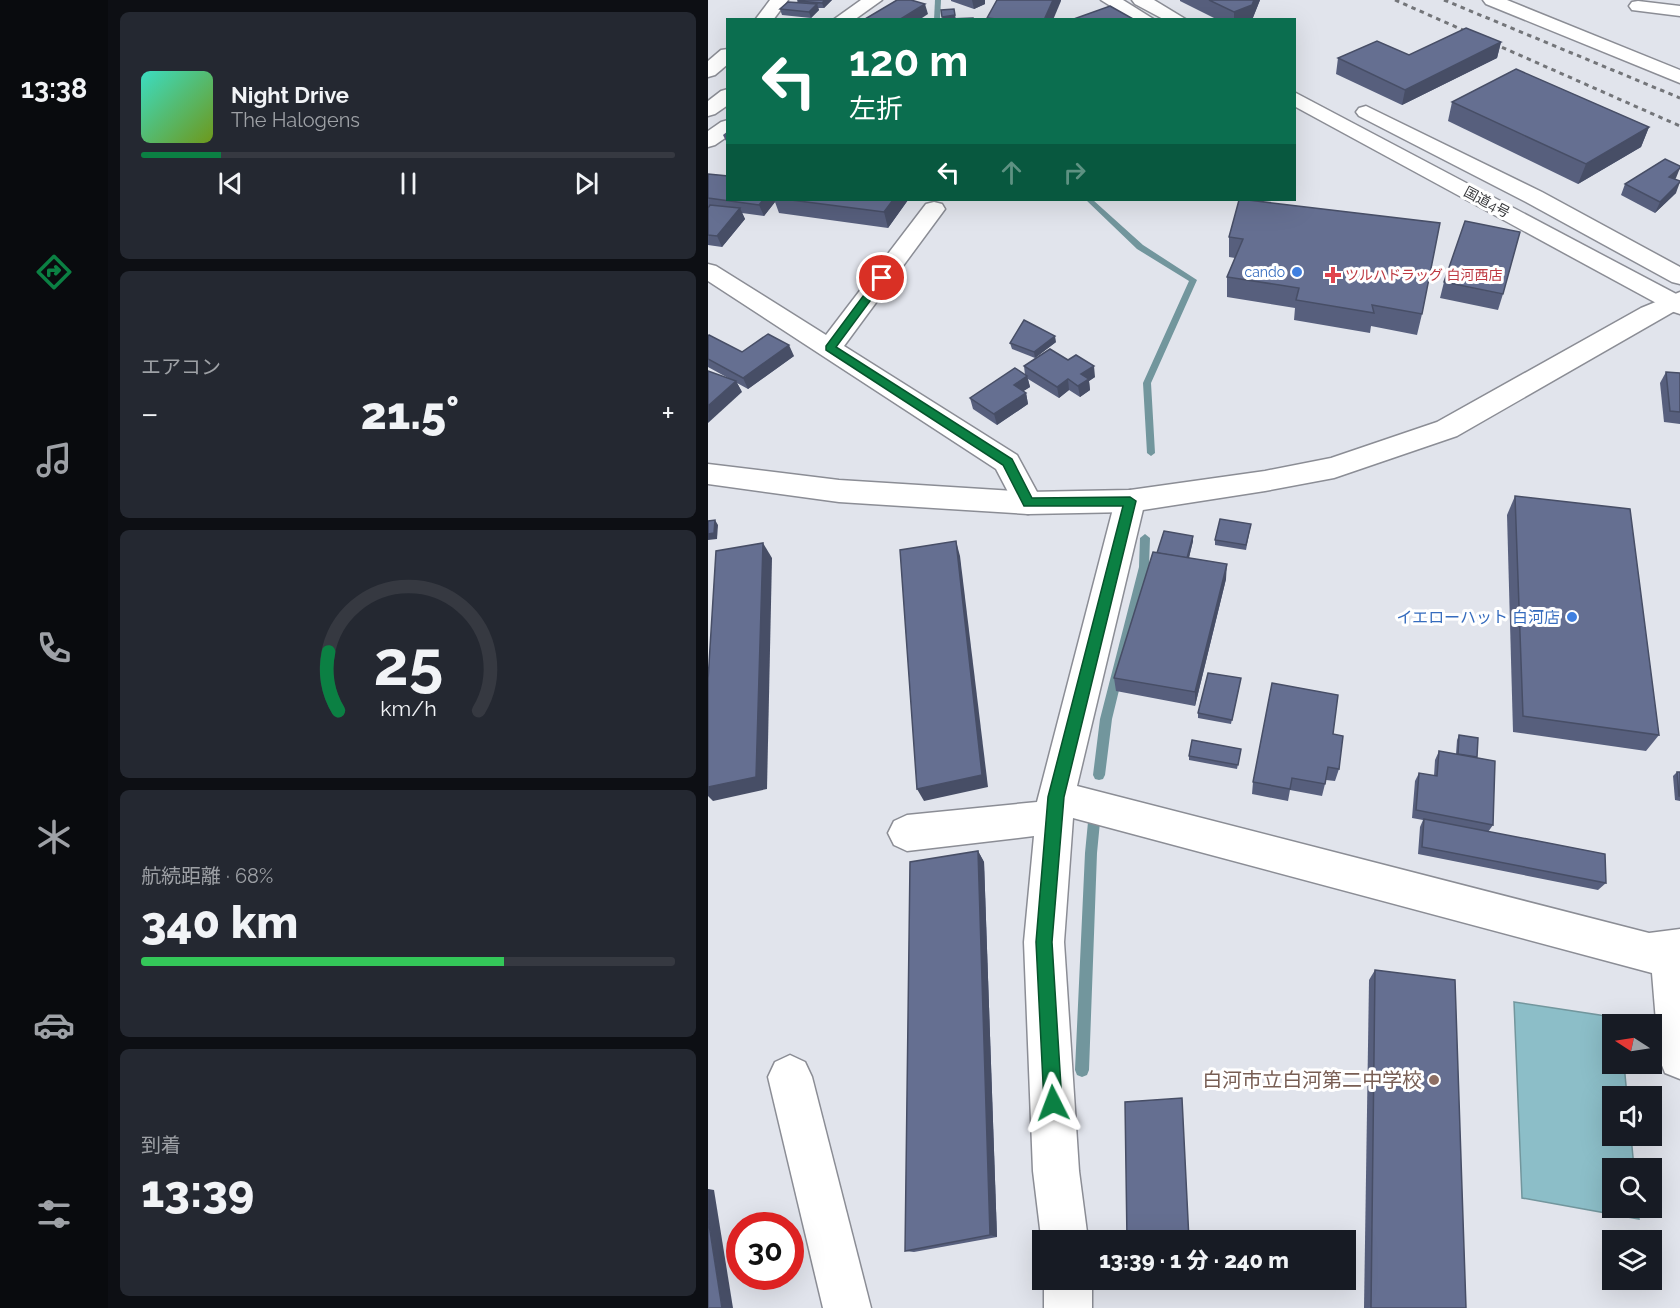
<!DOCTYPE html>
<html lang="ja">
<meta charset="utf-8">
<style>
:root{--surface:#171b24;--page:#242831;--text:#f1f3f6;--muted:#9ea1a6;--line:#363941;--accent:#0b8043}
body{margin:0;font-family:Raleway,"Noto Sans JP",sans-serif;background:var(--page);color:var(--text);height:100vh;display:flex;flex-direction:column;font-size:22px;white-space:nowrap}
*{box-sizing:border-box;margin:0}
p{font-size:20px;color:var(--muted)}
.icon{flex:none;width:33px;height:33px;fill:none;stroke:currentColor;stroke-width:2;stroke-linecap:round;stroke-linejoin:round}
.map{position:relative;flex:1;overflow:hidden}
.side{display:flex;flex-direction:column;gap:12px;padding:12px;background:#0d0f14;width:600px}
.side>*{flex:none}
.banner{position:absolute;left:18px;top:18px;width:570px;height:183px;border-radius:0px;box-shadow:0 6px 24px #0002;background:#0b6e4f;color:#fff;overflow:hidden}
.needle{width:39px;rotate:282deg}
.tools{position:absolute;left:894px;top:1014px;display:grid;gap:12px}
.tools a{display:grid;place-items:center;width:60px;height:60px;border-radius:0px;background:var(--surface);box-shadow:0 6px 24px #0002;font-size:30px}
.speed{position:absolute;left:18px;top:1212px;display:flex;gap:12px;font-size:30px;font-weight:700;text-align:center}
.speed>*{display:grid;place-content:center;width:78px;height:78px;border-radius:50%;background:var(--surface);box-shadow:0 6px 24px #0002;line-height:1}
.speed .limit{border:9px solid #d22;background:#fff;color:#111}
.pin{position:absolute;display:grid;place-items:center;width:51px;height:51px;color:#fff;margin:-26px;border:3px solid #fff;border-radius:50%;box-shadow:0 2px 6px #0007}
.me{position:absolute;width:66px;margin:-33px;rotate:357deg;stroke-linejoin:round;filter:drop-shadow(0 0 4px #0008)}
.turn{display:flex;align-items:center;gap:21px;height:126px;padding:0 24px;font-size:27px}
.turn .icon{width:78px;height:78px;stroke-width:2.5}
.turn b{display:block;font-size:42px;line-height:51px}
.lanes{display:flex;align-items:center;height:57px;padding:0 24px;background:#0003;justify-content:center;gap:30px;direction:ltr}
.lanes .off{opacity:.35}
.big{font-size:45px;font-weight:800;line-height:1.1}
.side .tile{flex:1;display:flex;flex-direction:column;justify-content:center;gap:9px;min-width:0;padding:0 21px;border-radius:9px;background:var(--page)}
.side .dial{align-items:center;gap:0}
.dial svg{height:156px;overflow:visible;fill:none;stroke:var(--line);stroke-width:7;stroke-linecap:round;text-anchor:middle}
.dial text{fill:var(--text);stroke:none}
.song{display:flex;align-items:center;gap:18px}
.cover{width:72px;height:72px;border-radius:9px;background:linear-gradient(135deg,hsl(170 70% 55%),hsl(80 70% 35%))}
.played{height:6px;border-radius:3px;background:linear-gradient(90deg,var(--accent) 15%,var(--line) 15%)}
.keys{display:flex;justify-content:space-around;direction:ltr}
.heat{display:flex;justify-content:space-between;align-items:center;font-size:33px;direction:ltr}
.charge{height:9px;border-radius:4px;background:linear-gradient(90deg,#34c759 68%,var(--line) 0)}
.trip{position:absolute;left:324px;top:1230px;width:324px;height:60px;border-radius:0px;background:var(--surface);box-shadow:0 6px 24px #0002;font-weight:800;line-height:60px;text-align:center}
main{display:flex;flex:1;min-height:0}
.tabs{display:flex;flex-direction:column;width:108px;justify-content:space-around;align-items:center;background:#090b0e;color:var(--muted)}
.tabs .icon{width:42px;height:42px}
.tabs .on{color:var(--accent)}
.tabs b{font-size:27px;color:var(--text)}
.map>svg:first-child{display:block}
.water{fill:#8cbec8;stroke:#72969d;stroke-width:1.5}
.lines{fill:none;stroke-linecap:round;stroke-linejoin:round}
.stream{fill:#72969d;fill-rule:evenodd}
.minor-casing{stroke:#8b8d95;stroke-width:3}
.tertiary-casing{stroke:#8b8d95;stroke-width:3}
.trunk-casing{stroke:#8b8d95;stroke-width:3}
.minor{fill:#fff;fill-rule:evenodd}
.tertiary{fill:#fff;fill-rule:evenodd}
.trunk{fill:#fff;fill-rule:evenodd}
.rail{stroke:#737579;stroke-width:3;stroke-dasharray:4.5 4.5;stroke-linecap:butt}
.wall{fill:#575f7d}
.shaded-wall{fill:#474e66}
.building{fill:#656f91;stroke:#474e66;stroke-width:1.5}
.route{fill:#0b8043;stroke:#07532c;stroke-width:1.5}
.shop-dot{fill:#3f7fe0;stroke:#fff;stroke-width:2}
.health-dot{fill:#e0444e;stroke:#fff;stroke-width:2}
.education-dot{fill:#8d6e63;stroke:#fff;stroke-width:2}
.labels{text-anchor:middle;stroke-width:6;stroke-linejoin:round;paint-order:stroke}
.far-street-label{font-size:14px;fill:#36373a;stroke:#fff}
.far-shop-label{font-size:14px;fill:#366cbe;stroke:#fff;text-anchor:end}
.far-health-label{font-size:14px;fill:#be3a42;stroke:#fff;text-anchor:start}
.shop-label{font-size:16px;fill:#366cbe;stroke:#fff;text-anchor:end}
.near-education-label{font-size:20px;fill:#785e54;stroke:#fff;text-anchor:end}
</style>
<main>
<nav class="tabs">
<b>13:38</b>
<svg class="icon on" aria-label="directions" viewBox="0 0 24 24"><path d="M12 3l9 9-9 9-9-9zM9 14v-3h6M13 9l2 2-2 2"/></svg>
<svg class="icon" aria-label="music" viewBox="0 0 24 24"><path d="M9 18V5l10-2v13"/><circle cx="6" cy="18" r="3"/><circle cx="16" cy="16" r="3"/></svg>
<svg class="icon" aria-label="phone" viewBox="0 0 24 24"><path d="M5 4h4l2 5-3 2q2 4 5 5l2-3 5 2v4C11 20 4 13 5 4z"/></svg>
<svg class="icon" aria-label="climate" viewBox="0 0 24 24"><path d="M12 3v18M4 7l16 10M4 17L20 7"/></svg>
<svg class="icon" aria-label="car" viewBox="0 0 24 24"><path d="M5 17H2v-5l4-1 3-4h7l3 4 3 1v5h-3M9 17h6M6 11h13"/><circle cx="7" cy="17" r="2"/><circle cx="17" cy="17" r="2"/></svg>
<svg class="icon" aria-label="filters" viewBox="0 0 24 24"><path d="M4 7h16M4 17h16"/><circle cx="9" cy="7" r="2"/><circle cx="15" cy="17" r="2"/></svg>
</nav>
<section class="side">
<div class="tile">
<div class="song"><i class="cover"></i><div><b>Night Drive</b><p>The Halogens</p></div></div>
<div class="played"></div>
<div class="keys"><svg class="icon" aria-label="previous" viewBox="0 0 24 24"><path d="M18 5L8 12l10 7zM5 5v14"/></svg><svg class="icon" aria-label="pause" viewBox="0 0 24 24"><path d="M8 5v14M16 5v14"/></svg><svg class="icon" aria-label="next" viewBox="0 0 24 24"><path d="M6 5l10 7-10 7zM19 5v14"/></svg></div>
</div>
<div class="tile"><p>エアコン</p>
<div class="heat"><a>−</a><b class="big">21.5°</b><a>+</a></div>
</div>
<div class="tile dial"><svg viewBox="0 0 100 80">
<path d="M14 69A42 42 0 1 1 86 69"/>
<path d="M14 69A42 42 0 0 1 9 39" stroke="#0b8043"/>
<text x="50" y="56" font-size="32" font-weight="700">25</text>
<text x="50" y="72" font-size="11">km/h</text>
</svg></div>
<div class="tile"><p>航続距離 · 68%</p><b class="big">340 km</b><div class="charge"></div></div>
<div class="tile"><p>到着</p><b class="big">13:39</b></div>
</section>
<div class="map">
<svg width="972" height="1308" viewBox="0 0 972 1308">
<rect width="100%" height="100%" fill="#e1e4ec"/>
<!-- water -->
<path class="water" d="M 806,1002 L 911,1018 L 912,1024 L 904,1024 L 904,1064 L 916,1064 L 919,1096 L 904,1096 L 904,1136 L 923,1136 L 926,1168 L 904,1168 L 904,1208 L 930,1208 L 931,1219 L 814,1198 Z"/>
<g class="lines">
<!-- stream -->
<g class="stream">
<path d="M 227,0 L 233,0 L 232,20 L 226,20 Z"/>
<path d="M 378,200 L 385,200 L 435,245 L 489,280 L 443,383 L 447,453 L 443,456 L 439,453 L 435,383 L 481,281 L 429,249 Z"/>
<path d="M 437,534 L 442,538 L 441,567 L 404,719 L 397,775 L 395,779 L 391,780 L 387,779 L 385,775 L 392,719 L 431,567 L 432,538 Z"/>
<path d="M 386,817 L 390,818 L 392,822 L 389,853 L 381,1070 L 379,1075 L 374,1077 L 369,1075 L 367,1070 L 377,853 L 380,822 L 382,818 Z"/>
</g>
<!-- minor casing -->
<g class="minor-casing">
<g id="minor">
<path d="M 62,0 L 80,0 L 65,20 L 47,20 Z"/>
<path d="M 775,0 L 799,0 L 972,70 L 972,83 L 778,4 Z"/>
<path d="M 930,1 L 972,6 L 972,16 L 924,10 L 921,6 L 924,2 Z"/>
<path d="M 20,49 L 20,64 L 7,75 L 0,77 L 0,61 L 13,50 Z"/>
<path d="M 20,120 L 20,136 L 7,145 L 0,147 L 0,131 L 13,122 Z"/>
<path d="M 226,202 L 234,204 L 237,209 L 136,346 L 309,455 L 335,503 L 330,511 L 320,514 L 310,511 L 288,469 L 0,281 L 0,264 L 8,266 L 118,335 L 218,204 Z"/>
<path d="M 422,490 L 432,493 L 437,501 L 369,786 L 941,933 L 972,929 L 972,1079 L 957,1073 L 951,1058 L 944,973 L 365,818 L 356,942 L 371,1171 L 380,1240 L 334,1240 L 334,1245 L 325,1171 L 316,942 L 326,836 L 199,851 L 186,845 L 180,833 L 186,821 L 199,815 L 329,802 L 407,501 L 412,493 Z"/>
<path d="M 82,1055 L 97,1062 L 104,1077 L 163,1308 L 115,1308 L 60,1077 L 67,1062 Z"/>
<rect x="336" y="1280" width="48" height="28"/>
</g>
</g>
<!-- tertiary casing -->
<g class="tertiary-casing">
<path id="tertiary" d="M 972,292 L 972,308 L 749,436 L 626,478 L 557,491 L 422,512 L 320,514 L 131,502 L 0,484 L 0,464 L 131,480 L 320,492 L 422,490 L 557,471 L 623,458 L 729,422 L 933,308 Z"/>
</g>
<!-- trunk casing -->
<g class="trunk-casing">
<g id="trunk">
<path d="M 153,0 L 174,0 L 146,20 L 125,20 Z"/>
<path d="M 393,0 L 415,0 L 447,20 L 425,20 Z"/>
<path d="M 424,0 L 446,0 L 479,20 L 457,20 L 427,4 Z"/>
<path d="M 20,89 L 20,105 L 7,114 L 0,116 L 0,101 L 13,91 Z"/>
<path d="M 586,92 L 972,296 L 972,314 L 963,311 L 586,106 Z"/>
<path d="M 658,106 L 834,192 L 972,267 L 972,284 L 964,282 L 818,202 L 651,116 L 648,112 L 651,108 Z"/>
</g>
</g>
<!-- minor -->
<use href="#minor" class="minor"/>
<!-- tertiary -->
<use href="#tertiary" class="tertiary"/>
<!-- trunk -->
<use href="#trunk" class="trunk"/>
<!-- rail -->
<g class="rail">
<path d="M 687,0 L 972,126"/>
<path d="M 736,0 L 972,98"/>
</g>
</g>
<!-- wall -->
<g class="wall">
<path d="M 124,0 L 116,8 L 110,8 L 111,10 L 103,18 L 74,15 L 72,9 L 90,3 L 90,1 Z"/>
<path d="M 243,0 L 277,0 L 277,4 L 266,9 L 243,1 Z"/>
<path d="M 472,0 L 552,0 L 544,20 L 510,20 L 472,1 Z"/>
<path d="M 793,42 L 789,58 L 694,105 L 628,74 L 630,58 L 701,55 Z"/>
<path d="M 744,102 L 941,127 L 933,147 L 870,184 L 740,121 Z"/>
<path d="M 20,131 L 20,145 L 15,135 Z"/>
<path d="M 0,174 L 20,200 L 200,200 L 180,228 L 71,213 L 67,202 L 56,216 L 34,213 L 37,219 L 14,247 L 0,245 Z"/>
<path d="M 968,178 L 967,179 L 968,193 L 947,213 L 913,195 L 917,184 Z"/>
<path d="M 531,200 L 714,314 L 709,335 L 663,326 L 662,333 L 586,320 L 587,308 L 519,297 L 519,277 L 527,258 L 521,257 L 521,237 Z"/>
<path d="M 736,282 L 795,294 L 790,310 L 732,298 Z"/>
<path d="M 0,336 L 34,352 L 86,356 L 40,389 L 29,383 L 34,392 L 22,379 L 0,367 Z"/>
<path d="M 348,342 L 327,358 L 304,349 L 302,343 Z"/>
<path d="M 316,366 L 387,377 L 381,381 L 382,390 L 372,397 L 361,390 L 351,398 L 320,379 L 322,387 L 315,391 L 318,393 L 320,404 L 289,425 L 265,409 L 262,398 L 317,375 Z"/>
<path d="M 958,372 L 972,373 L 972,424 L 956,422 L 952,383 Z"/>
<path d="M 807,496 L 951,735 L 938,751 L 805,732 L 799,515 Z"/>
<path d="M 543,524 L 538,550 L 507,545 L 507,540 Z"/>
<path d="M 485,541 L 481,558 L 518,579 L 487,706 L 408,691 L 406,678 L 449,553 Z"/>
<path d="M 533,678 L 523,724 L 490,718 L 490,713 Z"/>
<path d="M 625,734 L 631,769 L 627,781 L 618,780 L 614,796 L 582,790 L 580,801 L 544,794 L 545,782 Z"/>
<path d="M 751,735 L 768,758 L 785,825 L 780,832 L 898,883 L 890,890 L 710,854 L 712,827 L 715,820 L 704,818 L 707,781 L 711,773 L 726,776 L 727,760 L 731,751 L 748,754 L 749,740 Z"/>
<path d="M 533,749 L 529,769 L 481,760 L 481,756 Z"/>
<path d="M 969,772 L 972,772 L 972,801 L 967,800 L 965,776 Z"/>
<path d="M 270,851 L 276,862 L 289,1237 L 206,1252 L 197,1251 Z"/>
<path d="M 667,970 L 758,1308 L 656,1308 L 661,980 Z"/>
</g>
<!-- shaded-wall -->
<g class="shaded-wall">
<path d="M 117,0 L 124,0 L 116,8 L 114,3 Z"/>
<path d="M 264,0 L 277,0 L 277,4 L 266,9 Z"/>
<path d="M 345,0 L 353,0 L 353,1 L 345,20 L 336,20 Z"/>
<path d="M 546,0 L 552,0 L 544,20 L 526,20 L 526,12 Z"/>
<path d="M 109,4 L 111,10 L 103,18 L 101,12 Z"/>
<path d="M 217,4 L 220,14 L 211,20 L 191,20 Z"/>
<path d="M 246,9 L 248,20 L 235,20 L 234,17 Z"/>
<path d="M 793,42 L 789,58 L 694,105 L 697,90 Z"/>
<path d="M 941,127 L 933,147 L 870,184 L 878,164 Z"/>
<path d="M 972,168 L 968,178 L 956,189 L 961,177 Z"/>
<path d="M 972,182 L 968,193 L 947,213 L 952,202 Z"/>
<path d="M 55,200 L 66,200 L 67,202 L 56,216 L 51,205 Z"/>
<path d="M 185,200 L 200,200 L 180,228 L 176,212 Z"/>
<path d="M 32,208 L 37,219 L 14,247 L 9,236 Z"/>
<path d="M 347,336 L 348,342 L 327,358 L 326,352 Z"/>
<path d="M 81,345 L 86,356 L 40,389 L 35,378 Z"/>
<path d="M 386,366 L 387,377 L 381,381 L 382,390 L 372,397 L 370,386 L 373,374 Z"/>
<path d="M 319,376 L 322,387 L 308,396 L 306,385 Z"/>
<path d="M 360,379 L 361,390 L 351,398 L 349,387 Z"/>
<path d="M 28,381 L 34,392 L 0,423 L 0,406 Z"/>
<path d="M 318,393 L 320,404 L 289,425 L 286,414 Z"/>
<path d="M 7,520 L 10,525 L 9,539 L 0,540 L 0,534 Z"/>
<path d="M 485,536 L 485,541 L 479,565 L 479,560 Z"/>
<path d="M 248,541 L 252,556 L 280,787 L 216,801 L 209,789 Z"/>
<path d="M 55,543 L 64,558 L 59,789 L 5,801 L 0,796 L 0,787 Z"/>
<path d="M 519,564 L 518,579 L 487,706 L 487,692 Z"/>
<path d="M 270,851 L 276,862 L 289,1237 L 282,1235 Z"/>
<path d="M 0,1189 L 6,1190 L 25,1308 L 14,1308 L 0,1218 Z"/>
</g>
<!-- building -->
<g class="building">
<path d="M 90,0 L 117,0 L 114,3 L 90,1 Z"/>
<path d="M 189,0 L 203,0 L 217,4 L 191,20 L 161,20 L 157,19 Z"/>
<path d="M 289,0 L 345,0 L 336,20 L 298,20 L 279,18 Z"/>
<path d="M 501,0 L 546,0 L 544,5 L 526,12 Z"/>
<path d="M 80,2 L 109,4 L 101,12 L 72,9 Z"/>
<path d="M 402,6 L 427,20 L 363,20 Z"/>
<path d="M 246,9 L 247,15 L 234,17 L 233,10 Z"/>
<path d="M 265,18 L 265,20 L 241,20 L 241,19 Z"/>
<path d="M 758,28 L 793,42 L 697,90 L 630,58 L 669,41 L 701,55 Z"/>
<path d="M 808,69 L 941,127 L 878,164 L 744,102 Z"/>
<path d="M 957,159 L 972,166 L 972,168 L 961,177 L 972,181 L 972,182 L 952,202 L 917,184 Z"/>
<path d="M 0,174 L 20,176 L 20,200 L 55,200 L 51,205 L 0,198 Z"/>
<path d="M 83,200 L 185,200 L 176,212 Z"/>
<path d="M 531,200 L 540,200 L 732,223 L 714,314 L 664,305 L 666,313 L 588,300 L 591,288 L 519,277 L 535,239 L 521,237 Z"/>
<path d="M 2,205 L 32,208 L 9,236 L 0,235 L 0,208 Z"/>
<path d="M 757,221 L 812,232 L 795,294 L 736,282 Z"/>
<path d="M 316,320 L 347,336 L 326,352 L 302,343 Z"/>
<path d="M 60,334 L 81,345 L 35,378 L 0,359 L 0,336 L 1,335 L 34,352 Z"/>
<path d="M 342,349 L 360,360 L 368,355 L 386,366 L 373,374 L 381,379 L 370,386 L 360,379 L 349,387 L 316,366 Z"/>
<path d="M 307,368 L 319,376 L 306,385 L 318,393 L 286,414 L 262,398 Z"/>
<path d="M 0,371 L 28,381 L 0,406 Z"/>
<path d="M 958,372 L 972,373 L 972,412 L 962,411 Z"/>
<path d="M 807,496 L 922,509 L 951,735 L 815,716 Z"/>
<path d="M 512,519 L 543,524 L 538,545 L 507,540 Z"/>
<path d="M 7,520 L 6,533 L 0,534 L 0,521 Z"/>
<path d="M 456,531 L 485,536 L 479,558 L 449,553 Z"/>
<path d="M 248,541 L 274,775 L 209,789 L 192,550 Z"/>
<path d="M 55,543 L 48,777 L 0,787 L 0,680 L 8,551 Z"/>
<path d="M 445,552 L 519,564 L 487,692 L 406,678 Z"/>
<path d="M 500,673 L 533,678 L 524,720 L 490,713 Z"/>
<path d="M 564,683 L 630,695 L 625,734 L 635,736 L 631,769 L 620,767 L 617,784 L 584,778 L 582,789 L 545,782 Z"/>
<path d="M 751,735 L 770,738 L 769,757 L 750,754 Z"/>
<path d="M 484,740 L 533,749 L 530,765 L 481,756 Z"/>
<path d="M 731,751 L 787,761 L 785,825 L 708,810 L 711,773 L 729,776 Z"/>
<path d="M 969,772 L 972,772 L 972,796 L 971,796 Z"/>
<path d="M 716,819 L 897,854 L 898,883 L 714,847 Z"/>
<path d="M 270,851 L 282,1235 L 197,1251 L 202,862 Z"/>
<path d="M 667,970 L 747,980 L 758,1308 L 663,1308 Z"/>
<path d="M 474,1098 L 481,1240 L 419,1240 L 417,1102 Z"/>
<path d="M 0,1218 L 14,1308 L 0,1308 Z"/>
</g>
<!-- route -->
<path class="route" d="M 170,276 L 179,278 L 128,347 L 304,459 L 324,498 L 422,497 L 428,501 L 356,797 L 344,942 L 354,1103 L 351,1109 L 345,1112 L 338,1109 L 336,1103 L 328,942 L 340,797 L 415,506 L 316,506 L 295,465 L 118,350 L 118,346 Z"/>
<!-- markers -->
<g class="shop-dot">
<circle cx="589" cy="272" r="6"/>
<circle cx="864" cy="617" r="6"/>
</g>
<path class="health-dot" d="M622 266h6v6h6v6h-6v6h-6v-6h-6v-6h6z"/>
<circle class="education-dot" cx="726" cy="1080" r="6"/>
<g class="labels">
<!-- far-street labels -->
<g class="far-street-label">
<text transform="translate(779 202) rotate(28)" y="5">国道4号</text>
</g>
<!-- far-shop labels -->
<g class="far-shop-label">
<text x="577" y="277">cando</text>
</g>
<!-- far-health labels -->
<g class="far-health-label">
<text x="637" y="280">ツルハドラッグ 白河西店</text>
</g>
<!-- shop labels -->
<g class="shop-label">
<text x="852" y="623">イエローハット 白河店</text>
</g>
<!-- near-education labels -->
<g class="near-education-label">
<text x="714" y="1087">白河市立白河第二中学校</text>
</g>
</g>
</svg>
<div class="tools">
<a><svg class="needle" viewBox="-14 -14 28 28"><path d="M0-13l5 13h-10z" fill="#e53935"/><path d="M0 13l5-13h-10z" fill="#9ea1a6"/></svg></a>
<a><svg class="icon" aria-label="sound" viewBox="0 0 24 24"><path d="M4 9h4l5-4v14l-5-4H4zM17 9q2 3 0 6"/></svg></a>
<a><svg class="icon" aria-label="search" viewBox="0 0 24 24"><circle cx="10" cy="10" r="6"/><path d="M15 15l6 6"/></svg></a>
<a><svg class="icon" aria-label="layers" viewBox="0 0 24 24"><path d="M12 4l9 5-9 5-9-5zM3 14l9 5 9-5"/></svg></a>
</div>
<div class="speed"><div class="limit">30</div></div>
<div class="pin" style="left:174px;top:278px;background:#d93025"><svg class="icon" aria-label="arrive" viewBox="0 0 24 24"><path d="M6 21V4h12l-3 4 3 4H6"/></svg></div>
<svg class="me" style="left:345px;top:1103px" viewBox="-20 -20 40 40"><path d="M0-17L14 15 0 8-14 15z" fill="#0b8043" stroke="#fff" stroke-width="4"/></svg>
<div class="trip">13:39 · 1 分 · 240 m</div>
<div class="banner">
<div class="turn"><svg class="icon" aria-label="left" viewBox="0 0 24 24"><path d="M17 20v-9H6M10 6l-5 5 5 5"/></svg><div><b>120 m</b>左折</div></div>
<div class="lanes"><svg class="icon" aria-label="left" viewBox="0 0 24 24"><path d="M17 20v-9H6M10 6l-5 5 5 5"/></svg><svg class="icon off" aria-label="ahead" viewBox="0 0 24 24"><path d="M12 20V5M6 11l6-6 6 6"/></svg><svg class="icon off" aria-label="right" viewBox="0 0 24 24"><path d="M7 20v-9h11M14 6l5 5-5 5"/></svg></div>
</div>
</div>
</main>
